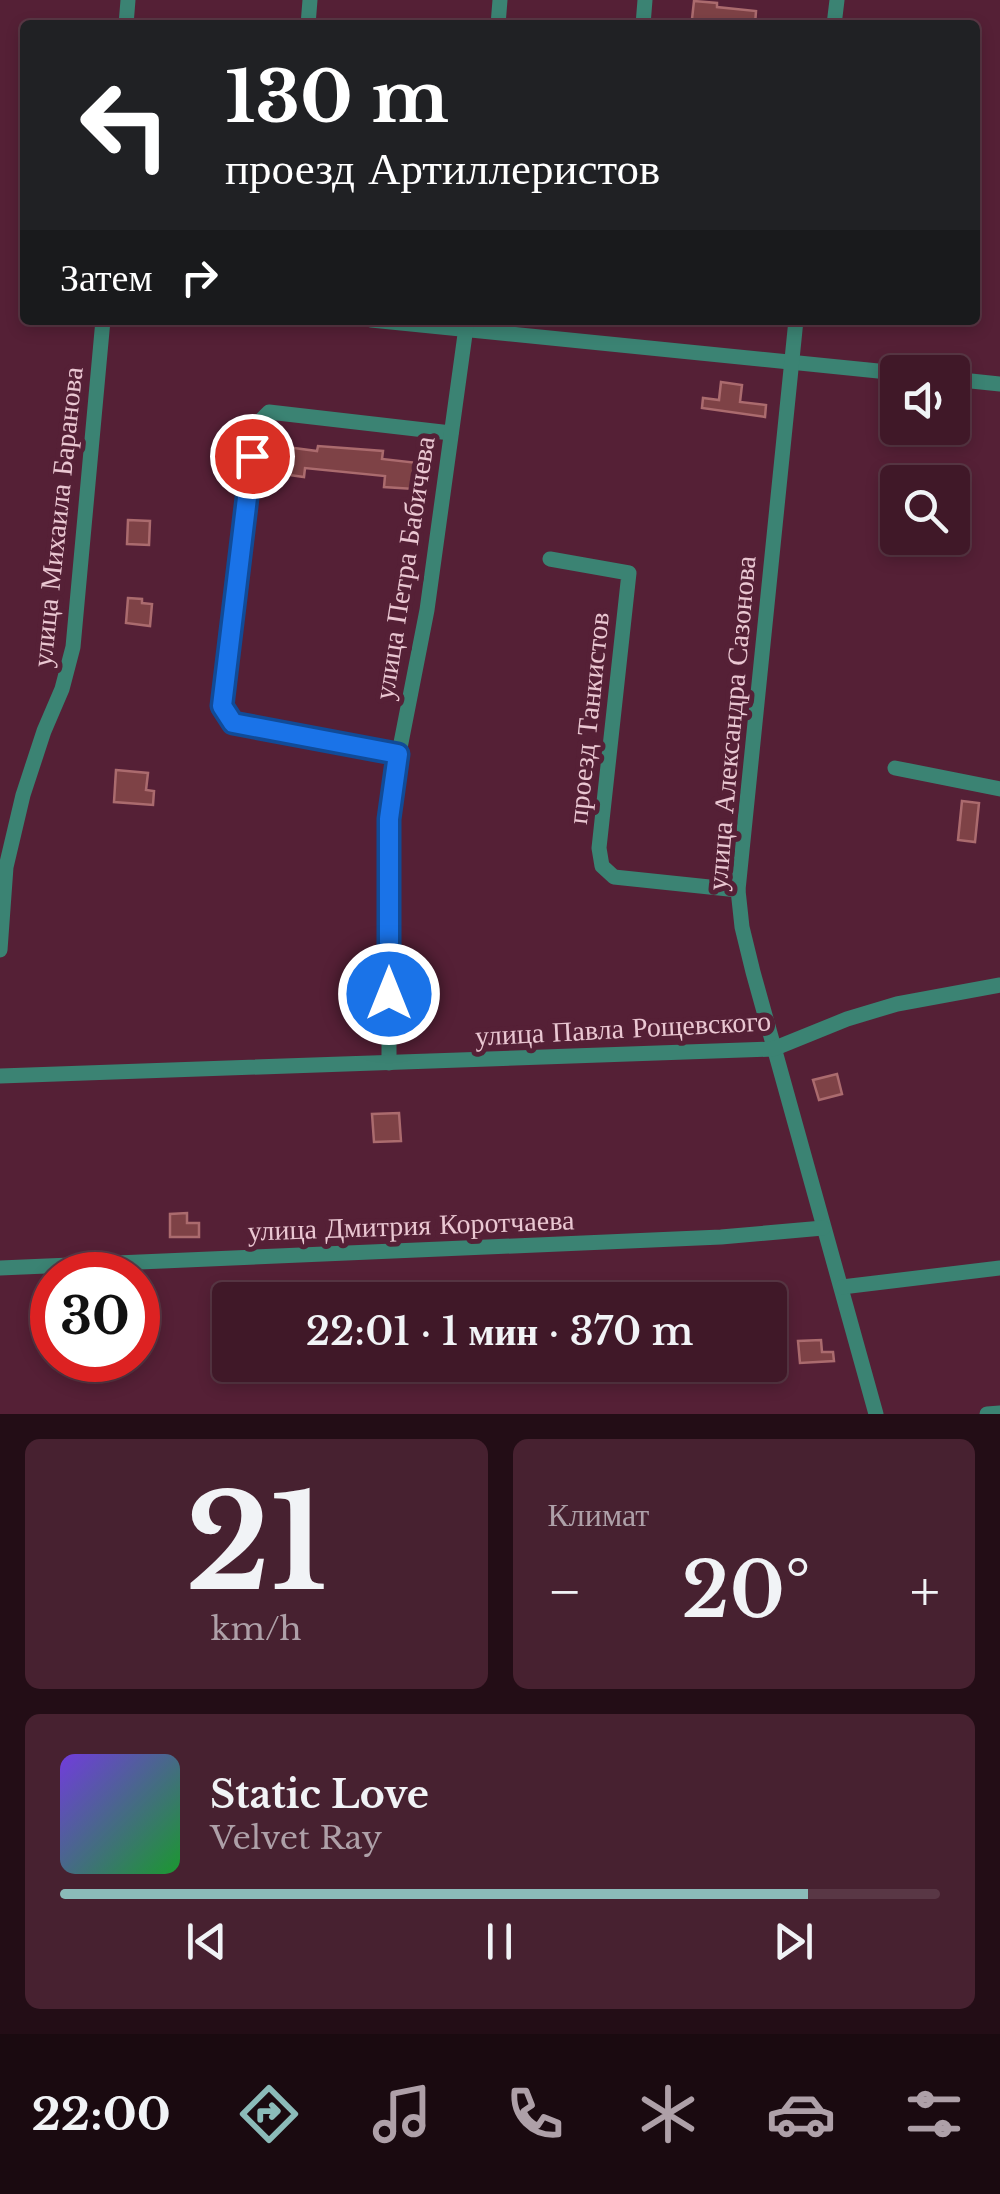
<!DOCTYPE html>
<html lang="ru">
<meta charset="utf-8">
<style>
:root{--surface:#401828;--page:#472130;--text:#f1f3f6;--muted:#aea0a8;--line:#593745;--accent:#8bbbb9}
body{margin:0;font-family:"Libre Baskerville",serif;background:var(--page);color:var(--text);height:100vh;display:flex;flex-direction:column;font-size:38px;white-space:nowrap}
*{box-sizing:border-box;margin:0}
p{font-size:32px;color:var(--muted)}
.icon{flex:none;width:55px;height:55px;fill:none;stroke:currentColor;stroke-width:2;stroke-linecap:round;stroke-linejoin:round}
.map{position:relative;height:1414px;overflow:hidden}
.drawer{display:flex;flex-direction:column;gap:25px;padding:25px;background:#230d16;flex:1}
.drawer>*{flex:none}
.hud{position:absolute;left:20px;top:20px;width:960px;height:305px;border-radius:10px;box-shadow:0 5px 15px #0003,0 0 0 2px var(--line);background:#202124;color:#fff;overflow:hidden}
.buttons{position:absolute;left:880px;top:355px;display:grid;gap:20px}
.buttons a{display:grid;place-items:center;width:90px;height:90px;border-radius:10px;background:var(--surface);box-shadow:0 5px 15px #0003,0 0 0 2px var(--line);font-size:50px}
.speed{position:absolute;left:30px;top:1252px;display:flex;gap:20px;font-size:50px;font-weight:700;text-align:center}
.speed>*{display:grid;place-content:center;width:130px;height:130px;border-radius:50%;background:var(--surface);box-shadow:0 5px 15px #0003,0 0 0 2px var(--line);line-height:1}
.speed .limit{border:15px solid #d22;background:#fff;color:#111}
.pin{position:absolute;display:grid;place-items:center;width:85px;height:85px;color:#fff;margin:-42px;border:5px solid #fff;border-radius:50%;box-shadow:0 2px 10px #0007}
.me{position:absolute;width:110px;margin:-55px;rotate:0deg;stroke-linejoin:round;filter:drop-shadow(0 0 8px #0008)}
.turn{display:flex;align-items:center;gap:35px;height:210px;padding:0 40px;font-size:45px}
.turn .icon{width:130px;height:130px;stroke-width:2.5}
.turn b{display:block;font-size:70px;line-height:85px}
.then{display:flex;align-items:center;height:95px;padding:0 40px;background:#0003;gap:20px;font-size:38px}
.big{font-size:75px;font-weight:600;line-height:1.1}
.drawer .widget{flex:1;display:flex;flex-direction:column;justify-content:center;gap:15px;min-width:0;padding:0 35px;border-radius:15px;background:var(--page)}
.drawer .dial{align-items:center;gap:0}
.dial b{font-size:130px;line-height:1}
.song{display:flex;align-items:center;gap:30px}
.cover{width:120px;height:120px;border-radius:15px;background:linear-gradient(135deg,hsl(260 70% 55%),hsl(130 70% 35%))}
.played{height:10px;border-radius:5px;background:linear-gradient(90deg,var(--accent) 85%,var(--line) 85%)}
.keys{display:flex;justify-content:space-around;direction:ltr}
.heat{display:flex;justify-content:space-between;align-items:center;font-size:55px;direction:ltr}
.drawer .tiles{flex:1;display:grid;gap:25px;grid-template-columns:1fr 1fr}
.widget:last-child{grid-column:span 2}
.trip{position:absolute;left:212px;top:1282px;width:575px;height:100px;border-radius:10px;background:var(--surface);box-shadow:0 5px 15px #0003,0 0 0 2px var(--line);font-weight:600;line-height:100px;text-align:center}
.menu{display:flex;height:160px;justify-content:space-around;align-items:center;background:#1a0a10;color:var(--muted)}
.menu .icon{width:70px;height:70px}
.menu .selected{color:var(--accent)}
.menu b{font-size:45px;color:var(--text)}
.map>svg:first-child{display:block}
.building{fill:#7e4246;stroke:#ab6b6e;stroke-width:2.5}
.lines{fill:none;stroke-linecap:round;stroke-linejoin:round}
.minor{stroke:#3b8373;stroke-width:15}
.route-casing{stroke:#114b97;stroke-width:25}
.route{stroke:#1a73e8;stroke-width:18}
.labels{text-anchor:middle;stroke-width:10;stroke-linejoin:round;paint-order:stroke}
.street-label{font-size:28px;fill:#eac7d2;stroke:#552036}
</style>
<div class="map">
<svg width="1000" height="1414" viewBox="0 0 1000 1414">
<rect width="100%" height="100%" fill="#552036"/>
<!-- building -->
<g class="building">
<path d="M 694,1 L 717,3 L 717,7 L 756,11 L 755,25 L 732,25 L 732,23 L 692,19 Z"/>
<path d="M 721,382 L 742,385 L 740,402 L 766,405 L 765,417 L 702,408 L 703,398 L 719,400 Z"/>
<path d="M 279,446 L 317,451 L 318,446 L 383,451 L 382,459 L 418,463 L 414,489 L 384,487 L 385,476 L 305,468 L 304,477 L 275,473 Z"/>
<path d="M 128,520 L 150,521 L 149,545 L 127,544 Z"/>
<path d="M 128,598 L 142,599 L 142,603 L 152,604 L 150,626 L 126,623 Z"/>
<path d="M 116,770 L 148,773 L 146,790 L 154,791 L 153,805 L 114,802 Z"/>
<path d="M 962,801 L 979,803 L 975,842 L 958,840 Z"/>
<path d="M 837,1074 L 842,1094 L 819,1100 L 813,1080 Z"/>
<path d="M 399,1113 L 401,1141 L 374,1142 L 372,1114 Z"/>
<path d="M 187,1213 L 187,1223 L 199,1223 L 199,1237 L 170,1237 L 170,1214 Z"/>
<path d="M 821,1340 L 822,1352 L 833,1352 L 834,1361 L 800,1363 L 798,1341 Z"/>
</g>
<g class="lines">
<!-- minor -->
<g class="minor">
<path d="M 126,25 L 128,0"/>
<path d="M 308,25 L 310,0"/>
<path d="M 498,25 L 500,0"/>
<path d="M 643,25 L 645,0"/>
<path d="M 834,25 L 837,0"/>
<path d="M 371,320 L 898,373"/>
<path d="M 796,320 L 738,890 L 742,927 L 753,972 L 876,1414"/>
<path d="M 952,379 L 1000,384"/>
<path d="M 550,559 L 629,573 L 599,848 L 602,866 L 614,877 L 738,890"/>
<path d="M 399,753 L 233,723 L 222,706 L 256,425 L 269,412 L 451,433"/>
<path d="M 895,768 L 1000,789"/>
<path d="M 0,950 L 6,867 L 23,795 L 44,731 L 62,689 L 73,647 L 103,320"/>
<path d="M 389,1063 L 389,819 L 399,753 L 427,610 L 467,320"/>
<path d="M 0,1076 L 773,1049 L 847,1019 L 897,1004 L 1000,985"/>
<path d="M 0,1268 L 721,1237 L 823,1228"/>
<path d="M 842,1287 L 1000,1268"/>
<path d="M 987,1414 L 1000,1413"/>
</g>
</g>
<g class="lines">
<!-- route casing -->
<g class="route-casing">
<path id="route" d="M 252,456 L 222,706 L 233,723 L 398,754 L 389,819 L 389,994"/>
</g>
<!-- route -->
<use href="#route" class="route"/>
</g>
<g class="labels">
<!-- street labels -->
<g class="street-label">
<text transform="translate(57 517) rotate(-84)" y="10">улица Михаила Баранова</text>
<text transform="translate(404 568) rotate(-81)" y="10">улица Петра Бабичева</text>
<text transform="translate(588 718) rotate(-84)" y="10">проезд Танкистов</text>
<text transform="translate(731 723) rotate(-85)" y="10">улица Александра Сазонова</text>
<text transform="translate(623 1028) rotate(-3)" y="10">улица Павла Рощевского</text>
<text transform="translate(411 1225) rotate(-2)" y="10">улица Дмитрия Коротчаева</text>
</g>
</g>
</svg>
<div class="buttons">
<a><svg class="icon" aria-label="sound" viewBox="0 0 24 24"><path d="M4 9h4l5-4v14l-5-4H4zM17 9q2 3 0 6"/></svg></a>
<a><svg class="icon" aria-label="search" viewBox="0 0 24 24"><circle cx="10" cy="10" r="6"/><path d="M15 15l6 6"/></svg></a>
</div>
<div class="speed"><div class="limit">30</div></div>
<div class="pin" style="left:252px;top:456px;background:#d93025"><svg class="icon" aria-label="arrive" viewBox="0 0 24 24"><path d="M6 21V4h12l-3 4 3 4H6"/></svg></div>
<svg class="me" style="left:389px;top:994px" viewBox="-20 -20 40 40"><circle r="17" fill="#1a73e8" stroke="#fff" stroke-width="3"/><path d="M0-11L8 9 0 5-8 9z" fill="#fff"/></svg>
<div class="trip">22:01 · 1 мин · 370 m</div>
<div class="hud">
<div class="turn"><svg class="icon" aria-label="left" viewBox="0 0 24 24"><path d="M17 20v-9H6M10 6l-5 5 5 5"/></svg><div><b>130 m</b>проезд Артиллеристов</div></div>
<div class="then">Затем<svg class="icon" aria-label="right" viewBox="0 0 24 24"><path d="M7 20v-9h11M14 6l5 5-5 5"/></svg></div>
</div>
</div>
<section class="drawer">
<div class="tiles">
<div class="widget dial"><b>21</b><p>km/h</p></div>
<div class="widget"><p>Климат</p>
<div class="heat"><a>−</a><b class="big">20°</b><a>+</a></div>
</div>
<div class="widget">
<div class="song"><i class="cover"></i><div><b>Static Love</b><p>Velvet Ray</p></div></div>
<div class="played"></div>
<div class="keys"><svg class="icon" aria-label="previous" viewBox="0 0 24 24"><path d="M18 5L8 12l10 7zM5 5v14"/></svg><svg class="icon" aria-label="pause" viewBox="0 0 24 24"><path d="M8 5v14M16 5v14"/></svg><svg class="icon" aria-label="next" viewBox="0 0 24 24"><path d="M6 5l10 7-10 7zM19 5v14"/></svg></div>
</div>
</div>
</section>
<nav class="menu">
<b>22:00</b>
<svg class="icon selected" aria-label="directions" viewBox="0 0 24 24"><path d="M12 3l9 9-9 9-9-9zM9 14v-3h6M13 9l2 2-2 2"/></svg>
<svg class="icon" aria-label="music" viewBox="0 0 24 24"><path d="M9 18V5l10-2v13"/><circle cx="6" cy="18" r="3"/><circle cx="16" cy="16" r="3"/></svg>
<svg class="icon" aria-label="phone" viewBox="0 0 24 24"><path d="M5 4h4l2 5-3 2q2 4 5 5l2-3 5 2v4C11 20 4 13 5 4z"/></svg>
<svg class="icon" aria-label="climate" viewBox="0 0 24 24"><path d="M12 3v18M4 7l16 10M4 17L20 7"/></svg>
<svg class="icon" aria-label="car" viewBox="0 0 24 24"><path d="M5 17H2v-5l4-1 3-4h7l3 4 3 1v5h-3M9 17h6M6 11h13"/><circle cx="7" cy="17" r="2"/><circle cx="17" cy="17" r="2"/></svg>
<svg class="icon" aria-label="filters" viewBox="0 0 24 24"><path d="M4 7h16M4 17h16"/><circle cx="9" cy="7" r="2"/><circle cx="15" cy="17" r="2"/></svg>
</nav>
